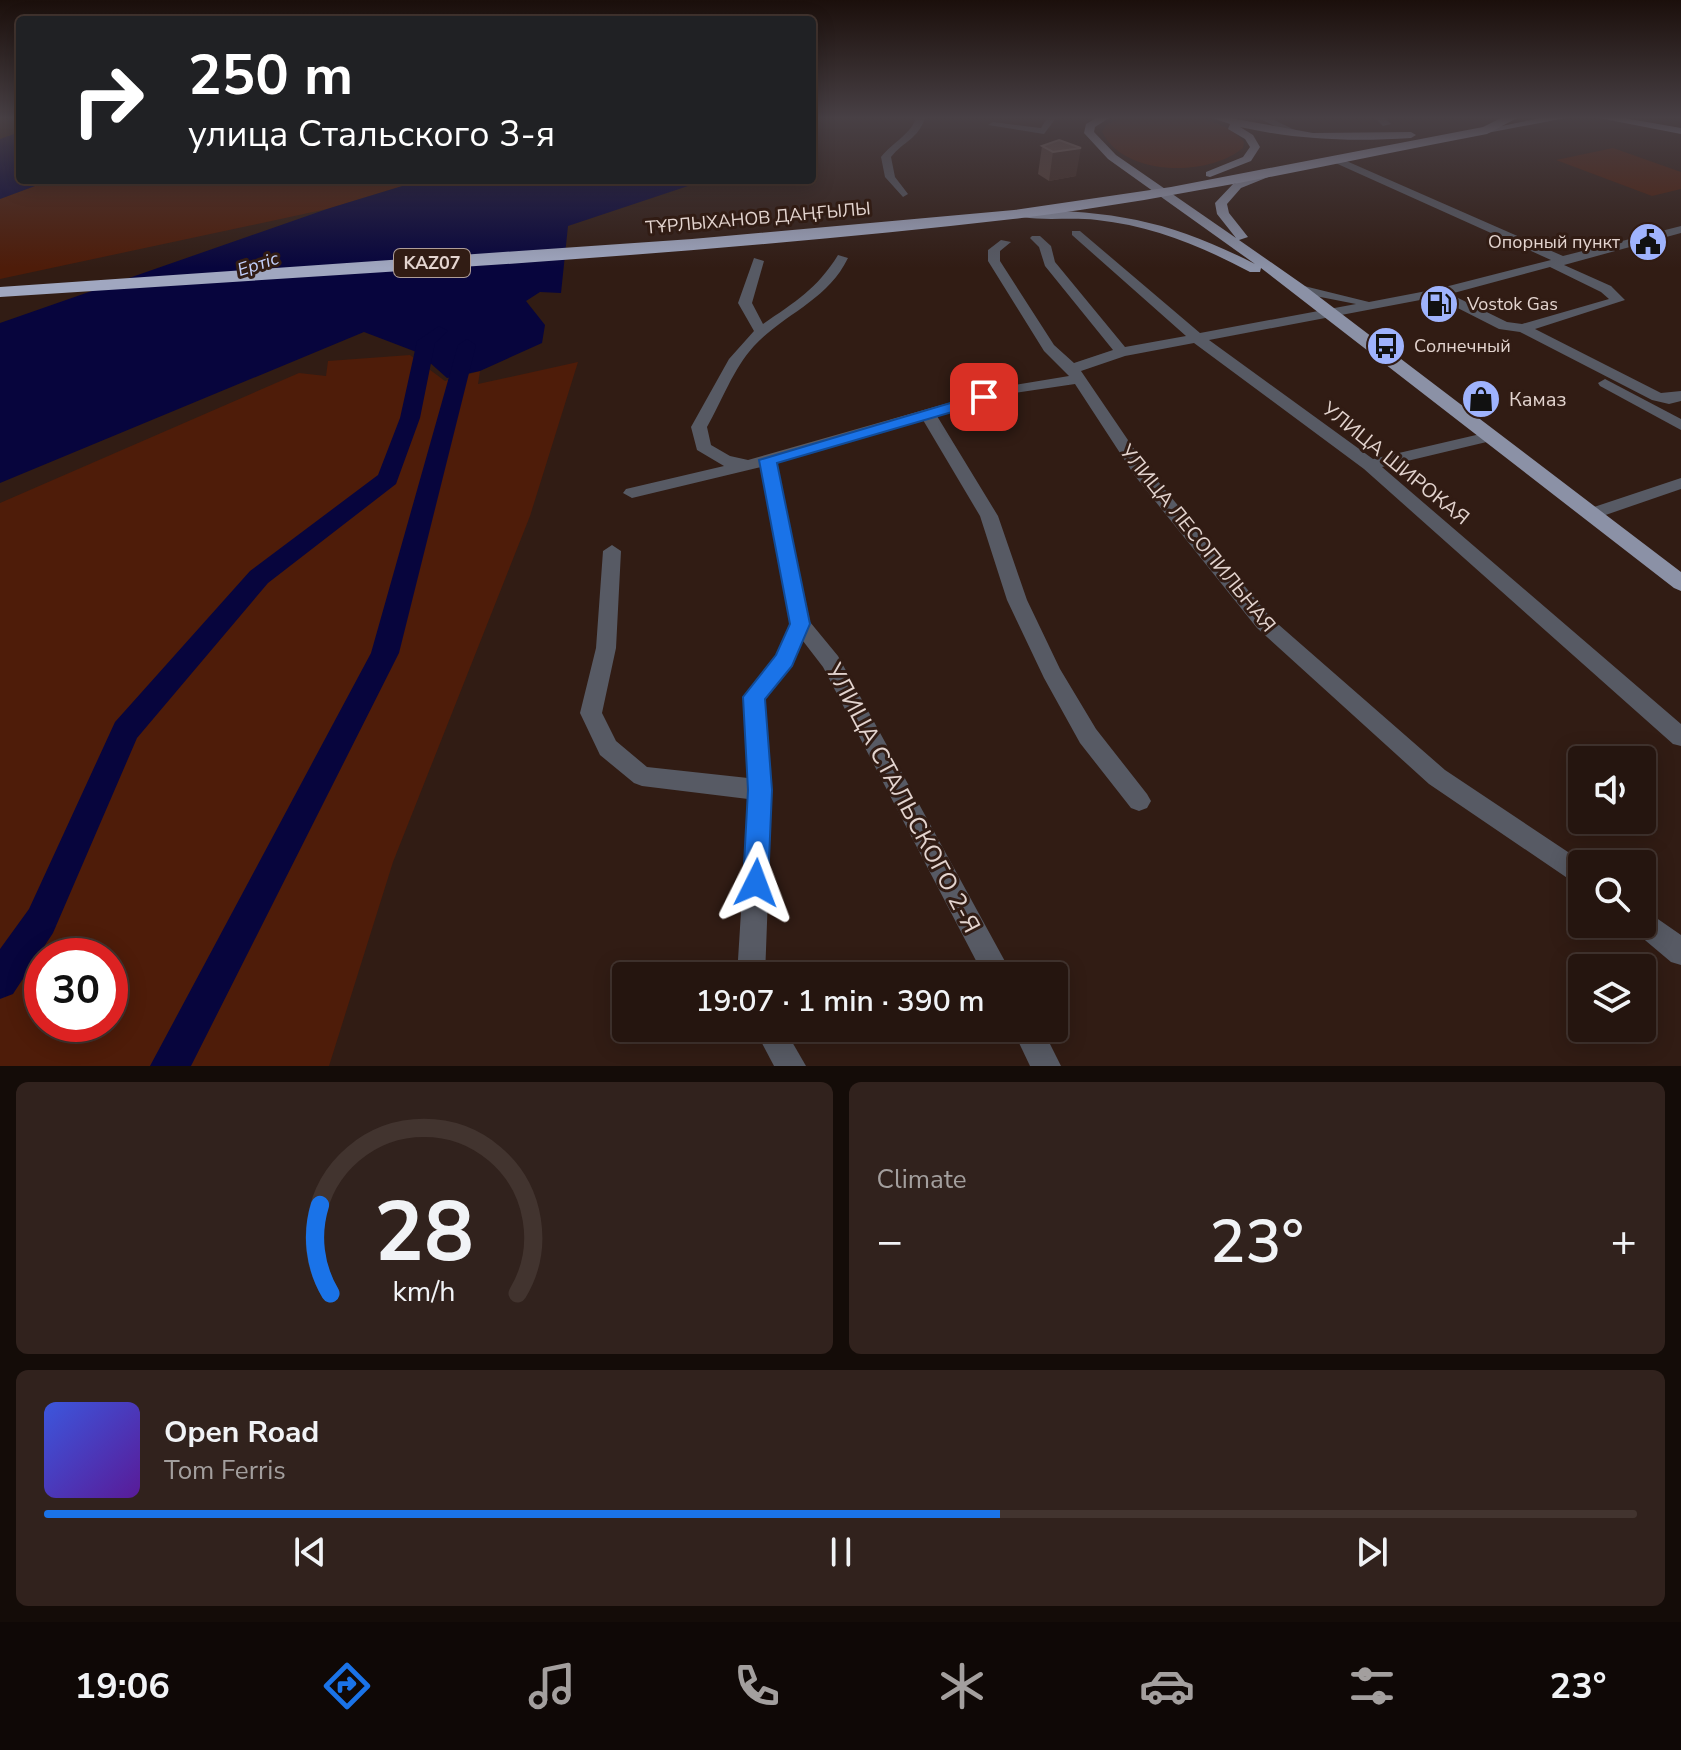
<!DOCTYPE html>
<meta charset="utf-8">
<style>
:root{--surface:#25150f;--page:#31221d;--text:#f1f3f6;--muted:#a39f9e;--line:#42342f;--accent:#1a73e8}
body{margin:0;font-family:"Nunito Sans",sans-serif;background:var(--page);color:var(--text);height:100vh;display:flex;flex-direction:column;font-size:30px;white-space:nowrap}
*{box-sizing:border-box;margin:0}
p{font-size:26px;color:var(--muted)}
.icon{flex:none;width:44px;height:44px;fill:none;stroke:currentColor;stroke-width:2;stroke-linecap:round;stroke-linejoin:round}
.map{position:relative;height:1066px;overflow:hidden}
.sheet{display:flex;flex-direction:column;gap:16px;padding:16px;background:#140c08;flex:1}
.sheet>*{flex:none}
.hud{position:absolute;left:16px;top:16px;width:800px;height:168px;border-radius:8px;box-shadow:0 4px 20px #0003,0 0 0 2px var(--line);background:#202124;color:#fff;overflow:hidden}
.tools{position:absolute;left:1568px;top:746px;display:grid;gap:16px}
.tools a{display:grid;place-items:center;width:88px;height:88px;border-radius:8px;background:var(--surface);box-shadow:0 4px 20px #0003,0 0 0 2px var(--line);font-size:40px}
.speed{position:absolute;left:24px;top:938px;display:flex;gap:16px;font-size:40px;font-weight:700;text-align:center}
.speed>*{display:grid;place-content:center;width:104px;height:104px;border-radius:50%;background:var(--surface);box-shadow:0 4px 20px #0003,0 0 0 2px var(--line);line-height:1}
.speed .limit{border:12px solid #d22;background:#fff;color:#111}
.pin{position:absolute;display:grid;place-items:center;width:68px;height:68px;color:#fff;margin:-34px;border-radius:16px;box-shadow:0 4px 12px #0006}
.me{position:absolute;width:88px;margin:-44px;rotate:3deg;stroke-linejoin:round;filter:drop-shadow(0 0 6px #0008)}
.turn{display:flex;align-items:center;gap:28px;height:168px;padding:0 40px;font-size:36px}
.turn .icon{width:104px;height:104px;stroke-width:2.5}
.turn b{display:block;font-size:56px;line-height:68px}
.big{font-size:60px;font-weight:600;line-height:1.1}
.sheet .card{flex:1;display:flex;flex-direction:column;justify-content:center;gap:12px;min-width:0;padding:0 28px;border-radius:12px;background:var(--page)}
.sheet .dial{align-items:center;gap:0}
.dial svg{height:208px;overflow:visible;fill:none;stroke:var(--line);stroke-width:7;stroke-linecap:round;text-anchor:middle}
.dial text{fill:var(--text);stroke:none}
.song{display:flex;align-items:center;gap:24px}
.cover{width:96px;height:96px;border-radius:12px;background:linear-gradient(135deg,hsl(230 70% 55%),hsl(270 70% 35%))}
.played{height:8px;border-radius:4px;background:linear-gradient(90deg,var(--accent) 60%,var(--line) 60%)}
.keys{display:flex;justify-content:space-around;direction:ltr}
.heat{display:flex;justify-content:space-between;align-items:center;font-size:44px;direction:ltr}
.sheet .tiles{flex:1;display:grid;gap:16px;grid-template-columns:1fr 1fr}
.card:last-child{grid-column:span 2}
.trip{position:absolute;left:612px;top:962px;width:456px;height:80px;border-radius:8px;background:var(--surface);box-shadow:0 4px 20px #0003,0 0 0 2px var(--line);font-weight:600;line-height:80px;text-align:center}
.menu{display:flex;height:128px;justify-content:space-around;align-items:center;background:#0f0806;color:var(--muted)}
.menu .icon{width:56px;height:56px}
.menu .selected{color:var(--accent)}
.menu b{font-size:36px;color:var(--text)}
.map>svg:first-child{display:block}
.green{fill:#4e1c09;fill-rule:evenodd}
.water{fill:#07053d}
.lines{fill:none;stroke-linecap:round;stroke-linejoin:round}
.river{fill:#07053d;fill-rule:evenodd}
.minor{fill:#575a64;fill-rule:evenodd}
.major{fill:#8b91a6;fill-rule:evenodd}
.highway{fill:#a0a7c0;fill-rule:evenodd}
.wall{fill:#573f37}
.shaded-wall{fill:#412a22}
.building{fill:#664f48;stroke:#79645d;stroke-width:2}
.route{fill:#1a73e8;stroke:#114b97;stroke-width:2}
.labels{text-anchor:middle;stroke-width:6;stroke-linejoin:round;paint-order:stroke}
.far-street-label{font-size:18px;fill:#e3d4cf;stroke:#311c14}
.far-poi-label{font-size:18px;fill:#e3d4cf;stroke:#311c14;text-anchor:start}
.shield{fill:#311c14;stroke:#ae9d97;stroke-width:2}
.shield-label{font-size:18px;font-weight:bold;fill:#e3d4cf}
.far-water-label{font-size:18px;font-style:italic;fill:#c3d1fd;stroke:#311c14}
.poi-label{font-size:20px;fill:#e3d4cf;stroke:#311c14;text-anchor:start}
.street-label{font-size:20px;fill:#e3d4cf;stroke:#311c14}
.near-street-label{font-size:24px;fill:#e3d4cf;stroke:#311c14}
</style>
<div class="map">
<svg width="1681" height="1066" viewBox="0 0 1681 1066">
<rect width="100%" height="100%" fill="#311c14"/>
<!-- green -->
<g class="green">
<path d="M 1120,118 C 1158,118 1217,108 1244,142 L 1243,148 C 1208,177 1125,177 1102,132 L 1106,125 Z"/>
<path d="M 1613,148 L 1681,172 L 1681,189 L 1652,196 L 1556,160 Z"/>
<path d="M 51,180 L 422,180 L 327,209 L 0,279 L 0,199 Z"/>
<path d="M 410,355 L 445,381 L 480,371 L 478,384 L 578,362 L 530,516 L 393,862 L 329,1066 L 0,1066 L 0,503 L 299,373 L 326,376 L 328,361 ZM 110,956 L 110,1024 L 42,1024 L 42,956 Z"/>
</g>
<!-- water -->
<g class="water">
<path d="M 20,132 L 20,180 L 51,180 L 0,199 L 0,139 Z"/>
<path d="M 422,180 L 706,180 L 568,226 L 561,293 L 540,292 L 526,301 L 545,325 L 542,343 L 480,371 L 447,378 L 419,353 L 364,332 L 0,483 L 0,323 L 327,209 Z"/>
</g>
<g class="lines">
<!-- river -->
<g class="river">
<path d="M 439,326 L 448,331 L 435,343 L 420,418 L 396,484 L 268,583 L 137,738 L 53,933 L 13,994 L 0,999 L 0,949 L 29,909 L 115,722 L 250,571 L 378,475 L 400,418 L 417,341 Z"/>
<path d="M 467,339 L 476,345 L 399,653 L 191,1066 L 150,1066 L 371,653 L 458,345 Z"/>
</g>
<!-- minor -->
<g class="minor">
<path d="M 916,118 L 925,118 C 918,139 904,141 891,157 L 895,177 L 908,194 L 903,197 L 885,177 L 881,157 C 893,142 910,135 916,118 Z"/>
<path d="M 1047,118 L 1056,118 L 1044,134 L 988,125 L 993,122 L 1041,128 Z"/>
<path d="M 1258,118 L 1270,118 L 1299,132 L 1291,134 Z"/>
<path d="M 1375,118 L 1385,118 L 1391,124 L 1383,126 Z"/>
<path d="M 1335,156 L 1563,256 L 1681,226 L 1681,233 L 1564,265 L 1611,286 L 1625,300 L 1535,329 L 1661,393 L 1681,391 L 1681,401 L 1669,404 L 1652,400 L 1520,332 L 1499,329 L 1436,297 L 1209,340 L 1373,459 L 1489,432 L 1495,434 L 1497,437 L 1495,440 L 1382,467 L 1681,724 L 1681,746 L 1673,744 L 1364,469 L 1194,343 L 1125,356 L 1081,371 L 1147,468 L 1271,618 L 1445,770 L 1586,864 L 1582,864 L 1582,888 L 1429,784 L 1257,628 L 1135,476 L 1075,384 L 1015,393 L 937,416 L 998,516 L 1027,600 L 1060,669 L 1096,729 L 1147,794 L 1151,801 L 1147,808 L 1139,811 L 1131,808 L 1080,743 L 1044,678 L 1007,600 L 980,516 L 923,420 L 777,463 L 810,622 L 838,656 L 1013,976 L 984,976 L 823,667 L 803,641 L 791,666 L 765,699 L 772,790 L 765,976 L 737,976 L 748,799 L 642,786 L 634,783 L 600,755 L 580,713 L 596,648 L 603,551 L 612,545 L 621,551 L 616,648 L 602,713 L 616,741 L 647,767 L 748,778 L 743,697 L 776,656 L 790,624 L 761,467 L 632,498 L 623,493 L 626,489 L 724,466 L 697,450 L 691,427 L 729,359 L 754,331 L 738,303 L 754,258 L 764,261 L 752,303 L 763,324 C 795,302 817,289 838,255 L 848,258 C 827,301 785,313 754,346 C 733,369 722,401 707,427 L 711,445 L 730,456 L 748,460 L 1008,386 L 1069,376 L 1044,351 L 988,261 L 988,250 L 1001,240 L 1011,242 L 1000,251 L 1000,261 L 1054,345 L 1074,363 L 1113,350 L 1045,266 L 1039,247 L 1030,238 L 1032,236 L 1040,236 L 1051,246 L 1055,262 L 1125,347 L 1186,336 L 1072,235 L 1072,231 L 1080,231 L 1200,333 L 1356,304 L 1295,292 L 1294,289 L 1300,285 L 1369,302 L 1437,289 L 1551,260 L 1331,161 L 1331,157 ZM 1550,267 L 1601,292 L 1609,299 L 1522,324 L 1507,322 L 1450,294 Z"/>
<path d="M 1605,379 L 1681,419 L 1681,430 L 1600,386 L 1598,383 Z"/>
<path d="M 1681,478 L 1681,489 L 1591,520 L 1582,514 L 1585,510 Z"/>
<path d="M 1642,908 L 1681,935 L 1681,965 L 1671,962 L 1633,930 L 1630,924 L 1642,924 Z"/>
<path d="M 754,1028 L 784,1028 L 806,1066 L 774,1066 Z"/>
<path d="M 1012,1028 L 1042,1028 L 1061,1066 L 1030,1066 Z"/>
</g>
<!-- major -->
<g class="major">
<path d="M 1096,118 L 1109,118 L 1095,127 L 1094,132 L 1116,155 L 1236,238 L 1217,214 L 1215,203 L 1233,184 L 1273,171 L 1273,175 L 1241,188 L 1227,204 L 1229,213 L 1248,237 L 1239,240 L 1305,286 L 1681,572 L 1681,591 L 1674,588 L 1261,268 L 1260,272 L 1250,272 C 1201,246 1153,226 1097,220 C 1072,217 1046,221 1022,217 L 1022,211 L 1026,210 C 1117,211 1173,222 1255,264 L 1108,159 L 1084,133 L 1086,124 Z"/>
<path d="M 1212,118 L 1230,118 L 1313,133 L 1411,132 L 1416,135 L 1411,138 C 1353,142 1297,140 1240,127 L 1253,135 L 1260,147 L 1251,161 L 1210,177 L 1206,176 L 1206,172 L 1243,157 L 1250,147 L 1245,139 L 1228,129 L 1230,124 Z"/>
<path d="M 1540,118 L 1566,118 L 1487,133 L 1482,130 Z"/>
<path d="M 1599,118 L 1624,118 L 1681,128 L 1681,134 Z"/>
</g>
<!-- highway -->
<path class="highway" d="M 1501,118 L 1517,118 L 1487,134 C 1330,164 1172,200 1013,219 C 677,258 337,274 0,297 L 0,287 L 692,239 L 1014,210 L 1171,187 L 1483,127 Z"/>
</g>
<!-- wall -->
<path class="wall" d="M 1059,140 L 1076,176 L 1049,181 L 1038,174 L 1042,146 Z"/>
<!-- shaded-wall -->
<path class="shaded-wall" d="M 1081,148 L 1076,176 L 1049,181 L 1053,152 Z"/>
<!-- building -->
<path class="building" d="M 1059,140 L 1081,148 L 1053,152 L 1042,146 Z"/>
<!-- sky -->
<linearGradient id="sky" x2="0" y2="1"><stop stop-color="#1b0f0b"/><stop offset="0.44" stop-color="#484045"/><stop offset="1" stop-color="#484045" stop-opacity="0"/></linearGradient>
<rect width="1681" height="268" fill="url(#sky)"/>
<!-- route -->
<path class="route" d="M 984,393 L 990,394 L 990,401 L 777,463 L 810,624 L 792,666 L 765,699 L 772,790 L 768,883 L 765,892 L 756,895 L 746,892 L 743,883 L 748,790 L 743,697 L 776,655 L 790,624 L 759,460 Z"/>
<!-- icons -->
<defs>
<g id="civic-disc" transform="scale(2)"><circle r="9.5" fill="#9fb3fd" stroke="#311c14"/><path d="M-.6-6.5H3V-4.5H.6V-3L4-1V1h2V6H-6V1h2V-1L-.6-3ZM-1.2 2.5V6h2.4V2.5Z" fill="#111"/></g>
<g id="fuel-disc" transform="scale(2)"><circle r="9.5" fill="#9fb3fd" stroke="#311c14"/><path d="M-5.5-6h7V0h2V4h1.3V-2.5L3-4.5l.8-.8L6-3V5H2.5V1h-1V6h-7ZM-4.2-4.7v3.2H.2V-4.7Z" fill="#111"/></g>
<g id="bus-disc" transform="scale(2)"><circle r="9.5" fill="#9fb3fd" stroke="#311c14"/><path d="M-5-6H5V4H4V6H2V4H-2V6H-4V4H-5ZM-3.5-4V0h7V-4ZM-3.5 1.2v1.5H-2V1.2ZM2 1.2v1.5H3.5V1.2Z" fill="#111"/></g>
<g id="shop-disc" transform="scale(2)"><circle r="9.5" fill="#9fb3fd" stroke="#311c14"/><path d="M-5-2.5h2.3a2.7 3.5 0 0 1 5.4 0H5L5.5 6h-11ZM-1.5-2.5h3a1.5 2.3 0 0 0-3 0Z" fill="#111"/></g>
</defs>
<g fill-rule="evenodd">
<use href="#civic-disc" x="1648" y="242"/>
<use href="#fuel-disc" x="1439" y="304"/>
<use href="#bus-disc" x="1386" y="346"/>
<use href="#shop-disc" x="1481" y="399"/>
</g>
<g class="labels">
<!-- far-street labels -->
<g class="far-street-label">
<text transform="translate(758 218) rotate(-5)" y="6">ТҰРЛЫХАНОВ ДАҢҒЫЛЫ</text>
</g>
<!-- far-poi labels -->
<g class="far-poi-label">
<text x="1620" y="248" text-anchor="end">Опорный пункт</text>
<text x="1467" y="310">Vostok Gas</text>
<text x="1414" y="352">Солнечный</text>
</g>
<!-- shield labels -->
<rect class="shield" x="394" y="249" width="76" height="28" rx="6"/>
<g class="shield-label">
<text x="432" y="269">KAZ07</text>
</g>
<!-- far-water labels -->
<g class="far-water-label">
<text transform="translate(258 264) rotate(-18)" y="6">Ертіс</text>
</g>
<!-- poi labels -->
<g class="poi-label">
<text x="1509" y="406">Камаз</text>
</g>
<!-- street labels -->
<g class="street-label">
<text transform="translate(1396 463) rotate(39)" y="7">УЛИЦА ШИРОКАЯ</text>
<text transform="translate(1198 538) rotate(51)" y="7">УЛИЦА ЛЕСОПИЛЬНАЯ</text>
</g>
<!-- near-street labels -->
<g class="near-street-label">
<text transform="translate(903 798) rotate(62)" y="8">УЛИЦА СТАЛЬСКОГО 2-Я</text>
</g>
</g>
</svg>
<div class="tools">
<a><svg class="icon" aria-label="sound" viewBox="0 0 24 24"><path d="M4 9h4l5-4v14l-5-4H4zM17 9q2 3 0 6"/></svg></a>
<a><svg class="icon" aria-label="search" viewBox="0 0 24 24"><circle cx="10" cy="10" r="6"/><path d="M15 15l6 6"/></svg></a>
<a><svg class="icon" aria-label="layers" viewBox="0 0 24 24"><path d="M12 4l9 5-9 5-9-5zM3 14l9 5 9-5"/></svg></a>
</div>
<div class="speed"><div class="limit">30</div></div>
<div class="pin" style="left:984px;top:397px;background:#d93025"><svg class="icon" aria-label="arrive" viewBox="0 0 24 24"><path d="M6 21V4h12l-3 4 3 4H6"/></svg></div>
<svg class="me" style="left:756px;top:883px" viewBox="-20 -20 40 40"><path d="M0-17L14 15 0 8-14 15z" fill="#1a73e8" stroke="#fff" stroke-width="4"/></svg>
<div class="trip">19:07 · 1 min · 390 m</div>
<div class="hud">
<div class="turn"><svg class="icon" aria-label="right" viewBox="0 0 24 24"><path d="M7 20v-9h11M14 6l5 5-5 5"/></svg><div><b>250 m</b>улица Стальского 3-я</div></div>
</div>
</div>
<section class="sheet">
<div class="tiles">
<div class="card dial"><svg viewBox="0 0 100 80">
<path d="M14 69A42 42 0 1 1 86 69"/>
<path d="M14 69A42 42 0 0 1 10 35" stroke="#1a73e8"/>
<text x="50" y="56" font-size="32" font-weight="700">28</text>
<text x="50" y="72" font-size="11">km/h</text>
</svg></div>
<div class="card"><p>Climate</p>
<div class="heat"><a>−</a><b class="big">23°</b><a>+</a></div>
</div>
<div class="card">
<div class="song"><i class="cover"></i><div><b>Open Road</b><p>Tom Ferris</p></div></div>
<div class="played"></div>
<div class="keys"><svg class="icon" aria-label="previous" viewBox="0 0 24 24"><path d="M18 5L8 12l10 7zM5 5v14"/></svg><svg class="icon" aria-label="pause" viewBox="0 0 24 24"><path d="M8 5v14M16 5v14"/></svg><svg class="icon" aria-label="next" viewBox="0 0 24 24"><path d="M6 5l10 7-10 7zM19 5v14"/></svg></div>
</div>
</div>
</section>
<nav class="menu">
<b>19:06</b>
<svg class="icon selected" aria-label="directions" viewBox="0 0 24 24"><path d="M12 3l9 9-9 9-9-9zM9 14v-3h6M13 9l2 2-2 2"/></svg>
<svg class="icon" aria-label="music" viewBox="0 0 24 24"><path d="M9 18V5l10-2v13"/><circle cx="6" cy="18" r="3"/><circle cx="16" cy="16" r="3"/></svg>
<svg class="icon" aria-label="phone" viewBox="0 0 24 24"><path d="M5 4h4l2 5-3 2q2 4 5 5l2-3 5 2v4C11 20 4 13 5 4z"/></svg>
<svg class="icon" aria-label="climate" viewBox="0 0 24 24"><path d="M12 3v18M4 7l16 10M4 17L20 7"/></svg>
<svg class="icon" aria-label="car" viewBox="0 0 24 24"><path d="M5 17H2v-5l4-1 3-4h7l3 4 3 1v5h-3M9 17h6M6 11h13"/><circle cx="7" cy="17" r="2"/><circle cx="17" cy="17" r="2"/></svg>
<svg class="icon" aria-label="filters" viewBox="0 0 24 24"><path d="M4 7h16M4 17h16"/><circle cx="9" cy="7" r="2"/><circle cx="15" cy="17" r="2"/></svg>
<b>23°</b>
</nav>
